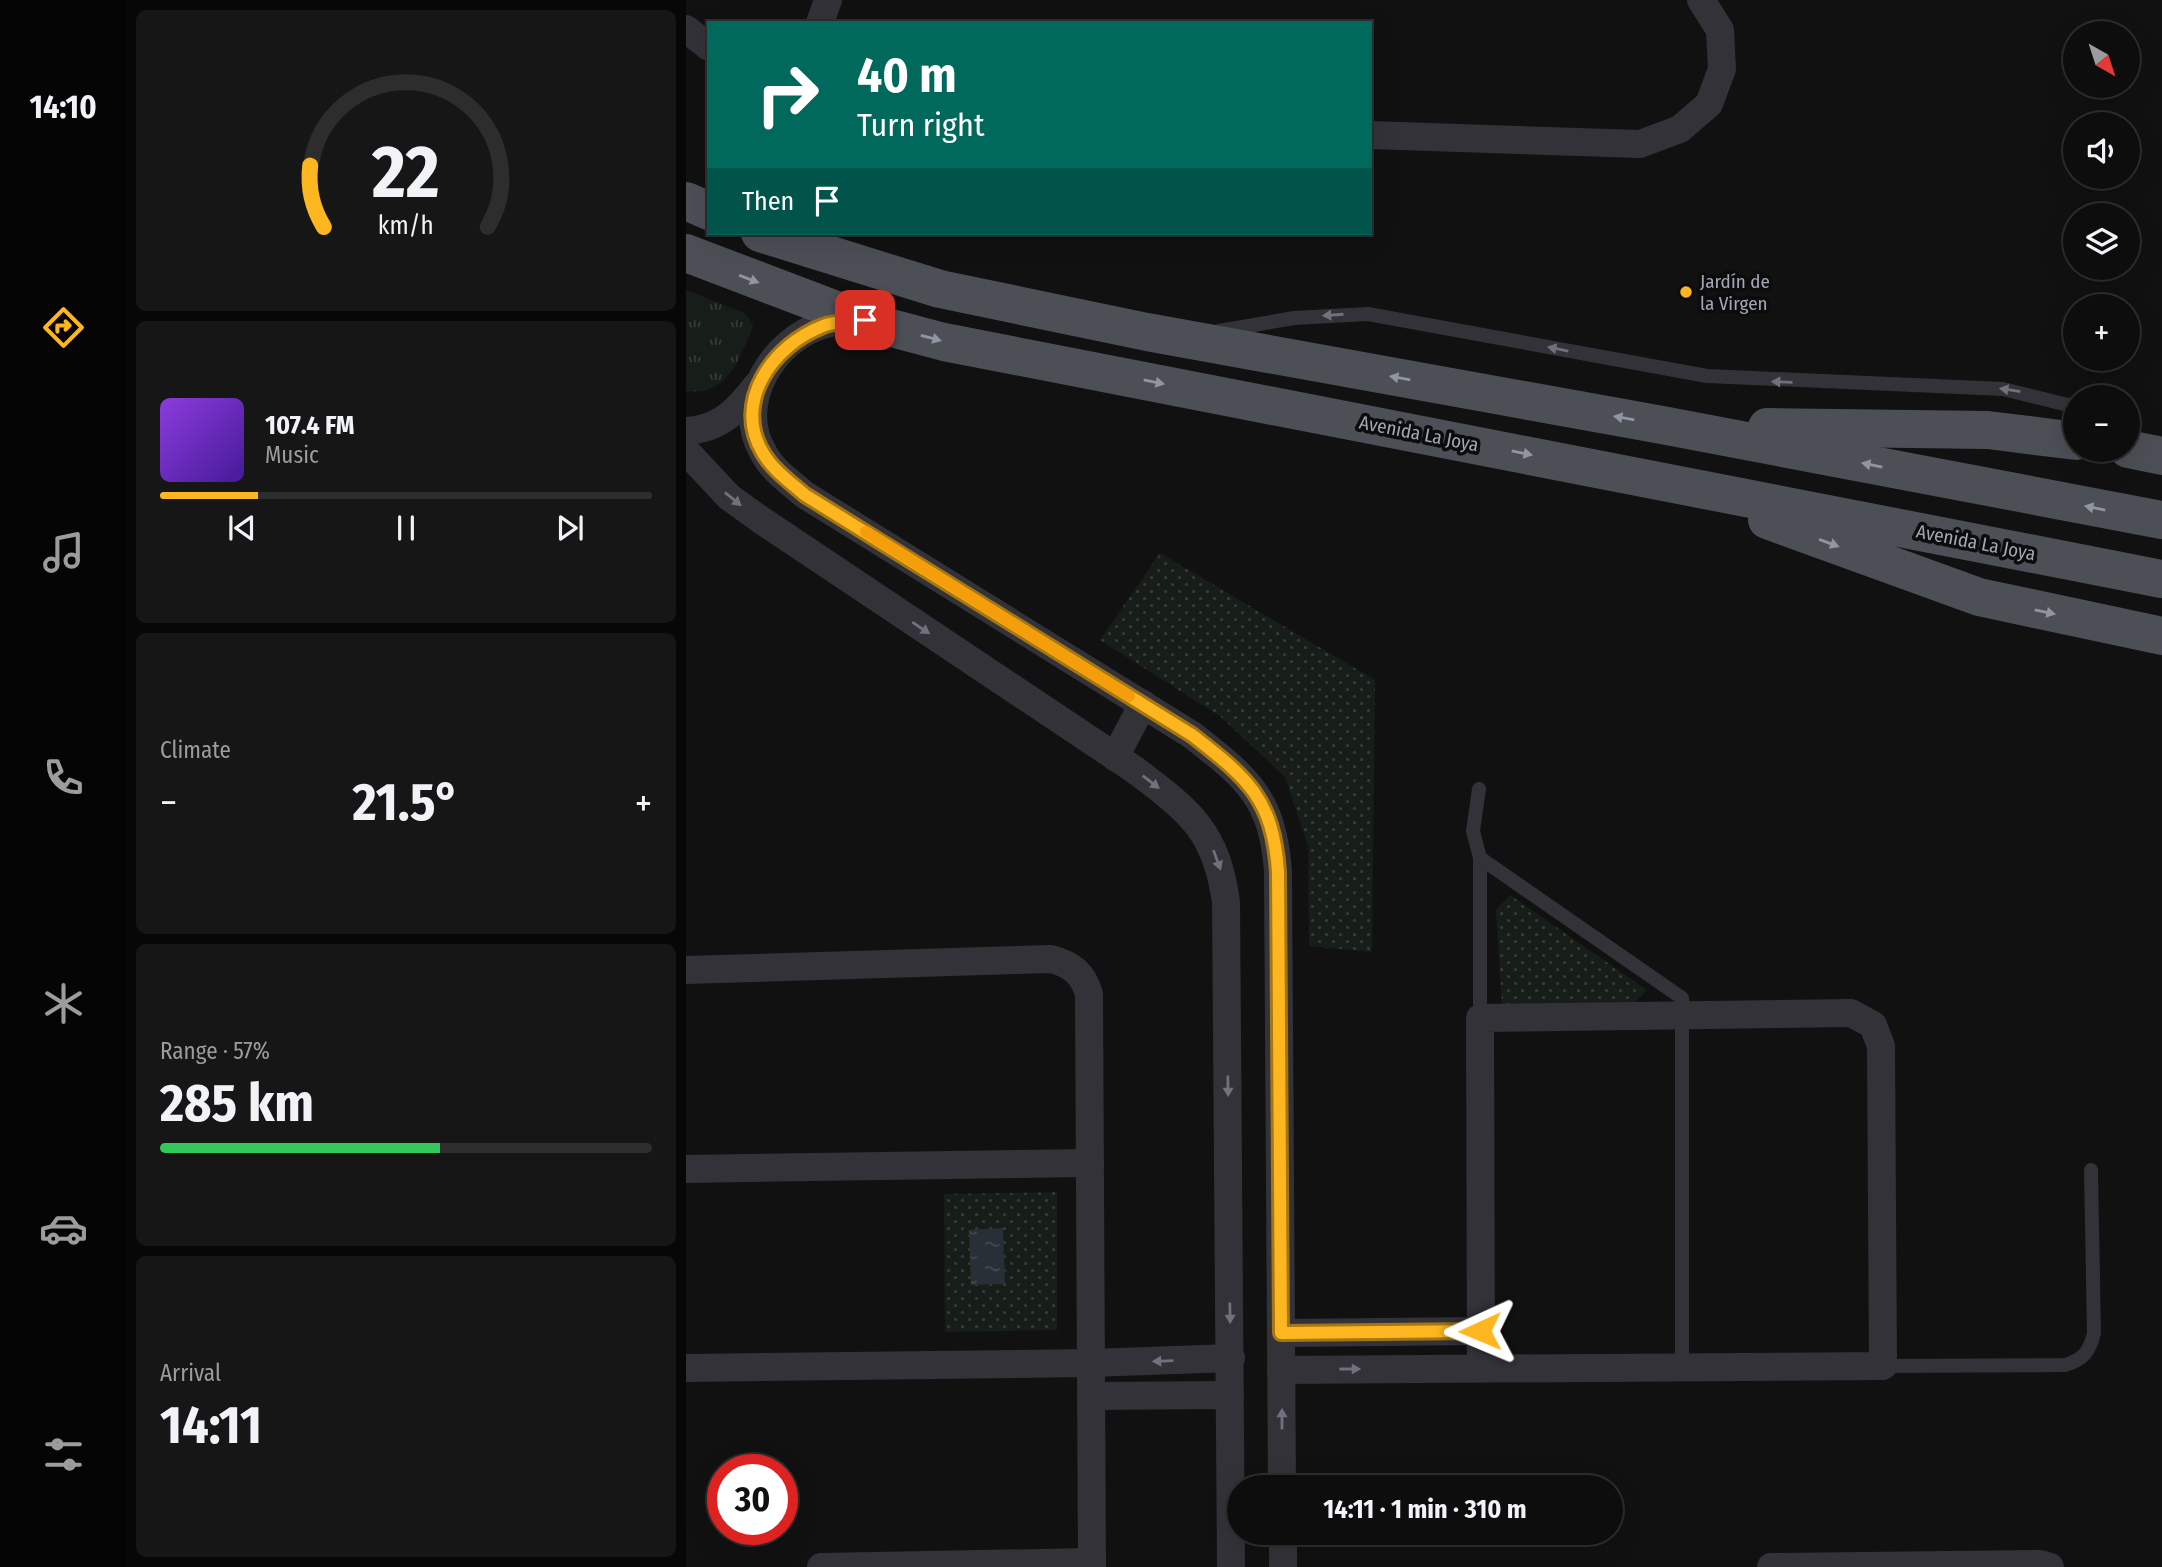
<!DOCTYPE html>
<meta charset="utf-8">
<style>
:root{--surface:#0d0d0e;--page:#161617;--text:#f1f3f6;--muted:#9a9c9e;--line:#2d2d2e;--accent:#fdb61f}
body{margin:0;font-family:"Fira Sans Condensed",sans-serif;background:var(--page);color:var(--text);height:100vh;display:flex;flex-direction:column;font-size:26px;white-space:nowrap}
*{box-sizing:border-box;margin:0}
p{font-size:23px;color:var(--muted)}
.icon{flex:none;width:38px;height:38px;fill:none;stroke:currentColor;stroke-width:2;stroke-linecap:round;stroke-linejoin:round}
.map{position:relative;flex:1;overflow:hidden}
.drawer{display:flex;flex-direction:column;gap:10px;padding:10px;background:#070708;width:560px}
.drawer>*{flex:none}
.guide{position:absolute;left:21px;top:21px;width:665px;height:214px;border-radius:0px;box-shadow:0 7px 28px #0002,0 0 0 2px var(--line);background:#00695c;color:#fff;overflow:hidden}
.needle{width:46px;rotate:141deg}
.buttons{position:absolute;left:1377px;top:21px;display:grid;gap:14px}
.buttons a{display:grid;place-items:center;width:77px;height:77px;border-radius:50%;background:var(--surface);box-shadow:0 7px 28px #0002,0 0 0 2px var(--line);font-size:35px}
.speed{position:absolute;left:21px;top:1454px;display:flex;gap:14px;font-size:35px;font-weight:700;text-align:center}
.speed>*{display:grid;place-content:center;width:91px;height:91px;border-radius:50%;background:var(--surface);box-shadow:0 7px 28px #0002,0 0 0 2px var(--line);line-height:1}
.speed .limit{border:10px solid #d22;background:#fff;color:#111}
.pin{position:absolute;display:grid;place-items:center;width:60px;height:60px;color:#fff;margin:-30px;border-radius:14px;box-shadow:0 4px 10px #0006}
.me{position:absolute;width:77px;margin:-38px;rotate:269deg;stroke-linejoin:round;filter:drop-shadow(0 0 5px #0008)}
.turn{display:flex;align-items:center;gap:24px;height:147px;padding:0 35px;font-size:32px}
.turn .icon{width:91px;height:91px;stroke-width:2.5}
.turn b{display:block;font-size:49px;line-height:60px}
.then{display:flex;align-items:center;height:66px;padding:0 35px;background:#0003;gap:14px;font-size:26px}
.big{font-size:52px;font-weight:700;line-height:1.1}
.drawer .tile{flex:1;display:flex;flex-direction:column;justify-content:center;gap:10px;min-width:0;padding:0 24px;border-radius:10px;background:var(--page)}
.drawer .dial{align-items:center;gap:0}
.dial svg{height:182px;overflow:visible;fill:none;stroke:var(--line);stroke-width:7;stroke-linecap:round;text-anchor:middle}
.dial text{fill:var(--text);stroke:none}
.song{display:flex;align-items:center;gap:21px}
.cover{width:84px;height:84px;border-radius:10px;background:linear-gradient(135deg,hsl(270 70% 55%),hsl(260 70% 35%))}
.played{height:7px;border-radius:4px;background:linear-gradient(90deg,var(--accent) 20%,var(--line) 20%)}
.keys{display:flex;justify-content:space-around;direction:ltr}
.heat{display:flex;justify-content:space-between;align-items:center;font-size:38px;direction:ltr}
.charge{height:10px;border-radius:5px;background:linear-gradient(90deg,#34c759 57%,var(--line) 0)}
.trip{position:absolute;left:541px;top:1475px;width:396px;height:70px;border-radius:35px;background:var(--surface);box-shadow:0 7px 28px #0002,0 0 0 2px var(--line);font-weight:700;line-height:70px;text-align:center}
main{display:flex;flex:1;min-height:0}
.tabs{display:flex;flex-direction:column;width:126px;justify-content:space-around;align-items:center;background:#050506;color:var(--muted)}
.tabs .icon{width:49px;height:49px}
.tabs .current{color:var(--accent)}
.tabs b{font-size:32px;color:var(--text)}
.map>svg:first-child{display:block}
.grass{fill:url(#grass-tufts)}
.park{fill:url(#park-dots)}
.water{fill:url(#water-ripples)}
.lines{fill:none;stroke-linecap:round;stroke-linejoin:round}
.lane{stroke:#323238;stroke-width:14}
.street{stroke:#323238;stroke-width:28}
.primary{stroke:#4d4f57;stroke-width:38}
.oneway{fill:#9095a1}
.oneway2{fill:#6f727c}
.route-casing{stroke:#a47614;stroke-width:18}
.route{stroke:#fdb61f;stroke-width:12}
.slow{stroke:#f59e0b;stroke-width:12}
.poi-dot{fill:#fdb61f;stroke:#0c0c0d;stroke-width:2.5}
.labels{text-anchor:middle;stroke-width:7;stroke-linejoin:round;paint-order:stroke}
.poi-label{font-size:19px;fill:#a1a7b4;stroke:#0c0c0d;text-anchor:start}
.street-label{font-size:19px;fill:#a1a7b4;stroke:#0c0c0d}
</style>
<main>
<nav class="tabs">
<b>14:10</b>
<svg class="icon current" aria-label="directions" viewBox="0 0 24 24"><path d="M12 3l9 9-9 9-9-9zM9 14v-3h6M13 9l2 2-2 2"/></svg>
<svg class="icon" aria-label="music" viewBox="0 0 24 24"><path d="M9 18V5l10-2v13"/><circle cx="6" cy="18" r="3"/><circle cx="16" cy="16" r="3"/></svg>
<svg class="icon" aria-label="phone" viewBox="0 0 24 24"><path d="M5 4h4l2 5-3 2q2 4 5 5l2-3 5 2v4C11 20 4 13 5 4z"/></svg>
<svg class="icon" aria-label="climate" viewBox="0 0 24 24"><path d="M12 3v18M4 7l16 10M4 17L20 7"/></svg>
<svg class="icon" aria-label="car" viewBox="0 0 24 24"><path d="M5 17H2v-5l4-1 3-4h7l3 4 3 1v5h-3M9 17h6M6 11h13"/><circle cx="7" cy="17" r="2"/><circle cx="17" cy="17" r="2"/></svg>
<svg class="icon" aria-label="filters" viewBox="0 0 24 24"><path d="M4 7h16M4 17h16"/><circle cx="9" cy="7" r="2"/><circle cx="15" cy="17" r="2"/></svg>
</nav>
<section class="drawer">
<div class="tile dial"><svg viewBox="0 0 100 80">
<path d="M14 69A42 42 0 1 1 86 69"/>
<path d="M14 69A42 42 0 0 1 8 42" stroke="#fdb61f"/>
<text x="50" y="56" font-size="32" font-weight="700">22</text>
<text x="50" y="72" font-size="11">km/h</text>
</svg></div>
<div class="tile">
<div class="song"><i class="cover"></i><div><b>107.4 FM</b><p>Music</p></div></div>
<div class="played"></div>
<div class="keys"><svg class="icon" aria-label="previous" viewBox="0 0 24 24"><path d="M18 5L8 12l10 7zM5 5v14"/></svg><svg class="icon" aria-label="pause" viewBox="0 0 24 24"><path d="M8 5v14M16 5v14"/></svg><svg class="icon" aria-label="next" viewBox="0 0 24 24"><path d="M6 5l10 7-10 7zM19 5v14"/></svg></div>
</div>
<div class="tile"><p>Climate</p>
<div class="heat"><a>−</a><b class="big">21.5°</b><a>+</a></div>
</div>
<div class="tile"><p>Range · 57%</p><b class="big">285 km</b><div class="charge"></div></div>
<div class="tile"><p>Arrival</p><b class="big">14:11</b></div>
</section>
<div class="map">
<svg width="1476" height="1567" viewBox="0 0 1476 1567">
<defs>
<pattern id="grass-tufts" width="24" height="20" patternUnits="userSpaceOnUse" patternTransform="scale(1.75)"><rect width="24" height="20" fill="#171d18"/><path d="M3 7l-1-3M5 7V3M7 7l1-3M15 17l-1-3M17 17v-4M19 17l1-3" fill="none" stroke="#363b37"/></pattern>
<pattern id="park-dots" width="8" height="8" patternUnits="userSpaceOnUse" patternTransform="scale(1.75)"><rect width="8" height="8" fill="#171d18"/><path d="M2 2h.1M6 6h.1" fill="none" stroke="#363b37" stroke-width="1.8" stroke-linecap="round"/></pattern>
<pattern id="water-ripples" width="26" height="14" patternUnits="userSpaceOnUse" patternTransform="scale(1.75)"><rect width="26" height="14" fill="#272f37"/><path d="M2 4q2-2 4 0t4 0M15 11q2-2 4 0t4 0" fill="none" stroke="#434a52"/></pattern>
</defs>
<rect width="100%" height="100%" fill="#111112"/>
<!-- grass -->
<path class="grass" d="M 0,290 L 60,314 L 67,326 C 54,358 42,397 0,391 Z"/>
<!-- park -->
<g class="park">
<path d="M 474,553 L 689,680 L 686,952 L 623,946 L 622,846 L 599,777 L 535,717 L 414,640 Z"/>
<path d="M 824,895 L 961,990 L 948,1003 L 816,1006 L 810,910 Z"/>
<path d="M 371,1192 L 371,1330 L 259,1332 L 258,1194 Z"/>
</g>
<!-- water -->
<path class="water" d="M 317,1228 L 319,1284 L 285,1285 L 283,1230 Z"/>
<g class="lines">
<!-- lane -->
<g class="lane">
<path d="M 533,331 L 608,318 L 682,314 L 1021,376 L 1317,389 L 1390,407"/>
<path d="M 793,789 L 787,831 L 794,858 L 794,1018"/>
<path d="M 794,858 L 996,998 L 996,1367"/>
<path d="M 1197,1366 L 1379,1365 C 1397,1360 1404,1351 1408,1333 L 1405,1170"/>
</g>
<!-- street -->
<g class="street">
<path d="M 134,23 L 142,0"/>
<path d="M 0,29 L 23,47"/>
<path d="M 684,135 L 954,144 L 994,129 L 1023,104 L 1036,69 L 1034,30 L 1015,0"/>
<path d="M 173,321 C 162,322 150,321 140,324 C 87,338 48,403 77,452 C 86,470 104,482 119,495 L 506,735 C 561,778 587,798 592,872 L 596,1488"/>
<path d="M 0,431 C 34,429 51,411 71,385"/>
<path d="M 0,451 L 43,497 L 75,520 L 449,770 C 504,812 530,830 540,902 L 545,1567"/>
<path d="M 429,757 L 457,704"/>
<path d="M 0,970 L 365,959 C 385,964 397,973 403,994 L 406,1567"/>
<path d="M 0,1169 L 404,1163"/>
<path d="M 595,1333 L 795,1331"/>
<path d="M 0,1368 L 405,1363 L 545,1358"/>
<path d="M 595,1370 L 1197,1366 L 1195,1046 L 1187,1025 L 1165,1013 L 794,1018 L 795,1369"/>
<path d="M 405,1396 L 544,1395"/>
<path d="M 597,1533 L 597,1567"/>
<path d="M 135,1567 L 406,1562"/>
<path d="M 1085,1567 L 1354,1564 L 1364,1567"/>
</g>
<!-- primary -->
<g class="primary">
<path d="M 0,201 L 23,211"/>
<path d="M 74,233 L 254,289 L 461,332 L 976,425 L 1476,520"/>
<path d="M 0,253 L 179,321 L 258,342 L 1476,579"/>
<path d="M 1081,427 L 1302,430 L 1390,441"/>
<path d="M 1442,449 L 1476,456"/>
<path d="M 1081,520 L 1293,597 L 1476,636"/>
</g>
</g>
<!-- one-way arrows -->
<defs><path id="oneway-solid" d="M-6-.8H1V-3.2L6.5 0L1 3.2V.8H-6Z" transform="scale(1.75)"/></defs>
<g class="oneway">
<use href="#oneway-solid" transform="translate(63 279) rotate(21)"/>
<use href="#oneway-solid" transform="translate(245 338) rotate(15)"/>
<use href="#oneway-solid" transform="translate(714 378) rotate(-170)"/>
<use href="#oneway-solid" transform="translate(468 382) rotate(11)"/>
<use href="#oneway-solid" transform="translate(938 418) rotate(-170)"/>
<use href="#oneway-solid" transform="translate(836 453) rotate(11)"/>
<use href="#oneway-solid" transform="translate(1186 465) rotate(-169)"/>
<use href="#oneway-solid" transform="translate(1409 508) rotate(-169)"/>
<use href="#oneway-solid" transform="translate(1143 543) rotate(20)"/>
<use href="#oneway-solid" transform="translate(1359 612) rotate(12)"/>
</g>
<g class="oneway2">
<use href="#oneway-solid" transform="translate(647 315) rotate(176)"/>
<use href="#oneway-solid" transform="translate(872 349) rotate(-169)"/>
<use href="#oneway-solid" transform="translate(1096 382) rotate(-178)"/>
<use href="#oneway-solid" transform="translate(1324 390) rotate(-171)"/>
<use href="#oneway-solid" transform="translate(47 499) rotate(39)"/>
<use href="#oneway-solid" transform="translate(235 628) rotate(34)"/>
<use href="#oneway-solid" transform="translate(465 782) rotate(38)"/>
<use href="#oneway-solid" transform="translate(531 860) rotate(70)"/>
<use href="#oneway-solid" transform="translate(542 1086) rotate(89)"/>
<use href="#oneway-solid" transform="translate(544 1313) rotate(89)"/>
<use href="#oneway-solid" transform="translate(477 1361) rotate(178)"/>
<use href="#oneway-solid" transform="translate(664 1369)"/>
<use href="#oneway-solid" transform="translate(596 1419) rotate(-90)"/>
</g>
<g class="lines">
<!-- route casing -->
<g class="route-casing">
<path id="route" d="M 179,320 C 166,322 149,321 137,326 C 87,345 46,402 77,453 C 87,470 104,482 119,495 L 506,735 C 561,778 587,798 592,872 L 595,1333 L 794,1331"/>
</g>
<!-- route -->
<use href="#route" class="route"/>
<!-- slow -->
<path class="slow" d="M 180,532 L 443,696"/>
</g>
<!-- markers -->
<circle class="poi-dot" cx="1000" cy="292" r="7"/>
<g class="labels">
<!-- poi labels -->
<g class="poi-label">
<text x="1014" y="288">Jardín de<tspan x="1014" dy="22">la Virgen</tspan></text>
</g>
<!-- street labels -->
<g class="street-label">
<text transform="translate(733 433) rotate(11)" y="7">Avenida La Joya</text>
<text transform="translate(1290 542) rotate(11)" y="7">Avenida La Joya</text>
</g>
</g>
</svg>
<div class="buttons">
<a><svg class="needle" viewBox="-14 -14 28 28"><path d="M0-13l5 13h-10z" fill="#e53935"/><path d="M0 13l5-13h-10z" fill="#9a9c9e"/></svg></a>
<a><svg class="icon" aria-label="sound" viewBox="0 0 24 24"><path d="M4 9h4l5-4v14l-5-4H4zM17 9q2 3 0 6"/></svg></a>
<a><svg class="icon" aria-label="layers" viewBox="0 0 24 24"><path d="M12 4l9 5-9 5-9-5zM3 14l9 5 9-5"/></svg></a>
<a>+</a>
<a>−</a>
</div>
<div class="speed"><div class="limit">30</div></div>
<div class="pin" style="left:179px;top:320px;background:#d93025"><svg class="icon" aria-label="arrive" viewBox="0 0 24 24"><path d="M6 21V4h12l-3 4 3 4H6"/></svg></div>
<svg class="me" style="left:794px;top:1331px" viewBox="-20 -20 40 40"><path d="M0-17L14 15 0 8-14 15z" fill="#fdb61f" stroke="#fff" stroke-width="4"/></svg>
<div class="trip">14:11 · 1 min · 310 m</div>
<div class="guide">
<div class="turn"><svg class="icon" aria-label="right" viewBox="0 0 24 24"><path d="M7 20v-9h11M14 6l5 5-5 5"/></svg><div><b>40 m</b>Turn right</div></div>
<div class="then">Then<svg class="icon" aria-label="arrive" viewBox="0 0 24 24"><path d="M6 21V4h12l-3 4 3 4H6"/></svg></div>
</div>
</div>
</main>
